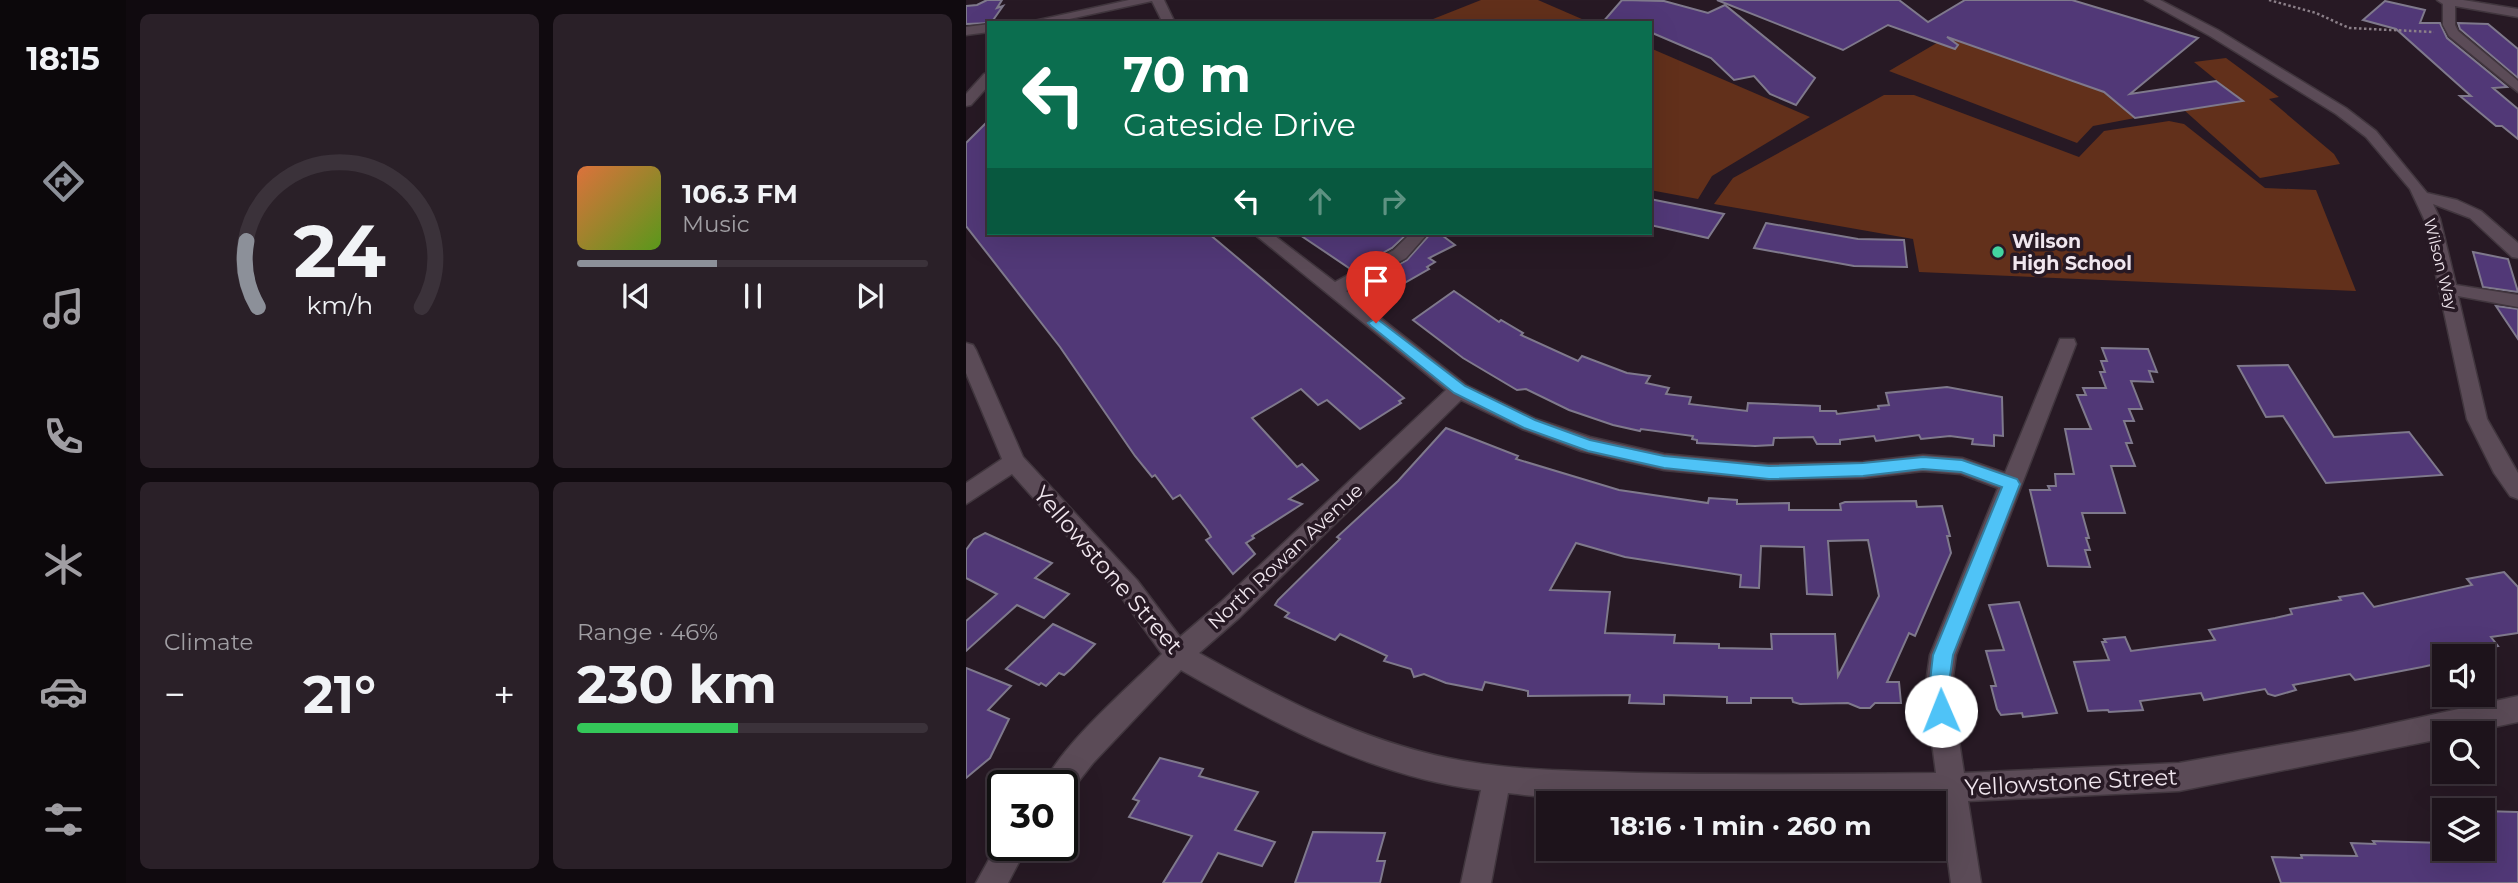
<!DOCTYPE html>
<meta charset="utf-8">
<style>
:root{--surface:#1d131b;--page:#2a2028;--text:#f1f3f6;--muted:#a09ea3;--line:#3b323a;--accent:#8c9099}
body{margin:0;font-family:Montserrat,sans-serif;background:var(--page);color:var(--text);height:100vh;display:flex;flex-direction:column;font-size:26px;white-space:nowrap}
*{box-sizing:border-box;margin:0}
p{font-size:23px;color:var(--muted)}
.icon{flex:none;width:38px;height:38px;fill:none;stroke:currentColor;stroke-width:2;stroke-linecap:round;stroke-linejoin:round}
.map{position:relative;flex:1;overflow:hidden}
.drawer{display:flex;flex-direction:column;gap:14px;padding:14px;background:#100a0f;width:840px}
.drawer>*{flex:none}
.banner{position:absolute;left:21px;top:21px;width:665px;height:214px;border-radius:0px;box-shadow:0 7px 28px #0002,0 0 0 2px var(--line);background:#0b6e4f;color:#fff;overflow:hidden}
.tools{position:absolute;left:1466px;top:644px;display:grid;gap:14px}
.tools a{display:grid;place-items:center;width:63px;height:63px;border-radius:0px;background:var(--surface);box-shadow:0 7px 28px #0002,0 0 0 2px var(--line);font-size:35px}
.speed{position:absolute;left:21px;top:770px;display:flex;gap:14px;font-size:35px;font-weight:700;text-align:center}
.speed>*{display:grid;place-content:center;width:91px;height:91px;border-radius:50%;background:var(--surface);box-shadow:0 7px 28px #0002,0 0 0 2px var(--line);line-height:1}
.speed .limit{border:4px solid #111;border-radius:10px;background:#fff;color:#111}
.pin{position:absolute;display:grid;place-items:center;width:60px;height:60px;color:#fff;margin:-72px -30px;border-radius:50% 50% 50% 0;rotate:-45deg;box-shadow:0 0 7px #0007}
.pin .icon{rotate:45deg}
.me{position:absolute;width:77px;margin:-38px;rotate:359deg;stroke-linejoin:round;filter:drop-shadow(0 0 5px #0008)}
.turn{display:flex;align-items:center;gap:24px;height:147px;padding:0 21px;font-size:32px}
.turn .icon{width:91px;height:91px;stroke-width:2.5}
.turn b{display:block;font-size:49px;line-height:60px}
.lanes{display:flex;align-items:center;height:66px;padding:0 21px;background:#0003;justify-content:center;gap:35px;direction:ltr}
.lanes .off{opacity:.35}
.big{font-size:52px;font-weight:700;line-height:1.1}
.drawer .card{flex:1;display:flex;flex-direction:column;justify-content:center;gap:10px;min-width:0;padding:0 24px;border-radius:10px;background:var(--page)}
.drawer .dial{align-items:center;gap:0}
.dial svg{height:182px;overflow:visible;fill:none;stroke:var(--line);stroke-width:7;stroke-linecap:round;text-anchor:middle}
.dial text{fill:var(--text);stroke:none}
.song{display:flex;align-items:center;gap:21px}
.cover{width:84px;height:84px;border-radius:10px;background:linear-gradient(135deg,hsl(20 70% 55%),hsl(90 70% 35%))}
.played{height:7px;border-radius:4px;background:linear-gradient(90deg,var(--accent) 40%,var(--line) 40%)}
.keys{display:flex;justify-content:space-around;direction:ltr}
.heat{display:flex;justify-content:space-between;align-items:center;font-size:38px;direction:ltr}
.charge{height:10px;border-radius:5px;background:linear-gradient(90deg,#34c759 46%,var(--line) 0)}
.drawer .tiles{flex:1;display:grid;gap:14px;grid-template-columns:repeat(2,1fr)}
.trip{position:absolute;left:570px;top:791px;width:410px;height:70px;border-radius:0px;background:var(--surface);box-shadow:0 7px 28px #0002,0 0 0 2px var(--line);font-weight:700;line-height:70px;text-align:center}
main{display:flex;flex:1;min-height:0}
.menu{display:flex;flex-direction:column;width:126px;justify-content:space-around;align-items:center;background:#0c080b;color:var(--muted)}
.menu .icon{width:49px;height:49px}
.menu .current{color:var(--accent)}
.menu b{font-size:32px;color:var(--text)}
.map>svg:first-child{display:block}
.green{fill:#62301b}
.building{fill:#513877;stroke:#7f798c;stroke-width:2;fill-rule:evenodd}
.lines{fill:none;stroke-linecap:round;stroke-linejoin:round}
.minor-casing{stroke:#41363e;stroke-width:3}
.path{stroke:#8b7f88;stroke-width:2.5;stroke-dasharray:2.5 2.5;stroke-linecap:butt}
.minor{fill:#5b4b57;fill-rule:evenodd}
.route{fill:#4fc3f7;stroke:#337fa1;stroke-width:2}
.poi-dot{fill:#43d4a0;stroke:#271924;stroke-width:2.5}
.labels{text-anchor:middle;stroke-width:7;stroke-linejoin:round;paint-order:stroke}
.far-street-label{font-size:16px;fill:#f0e6ee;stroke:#271924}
.poi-label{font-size:19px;font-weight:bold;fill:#f0e6ee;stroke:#271924;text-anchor:start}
.street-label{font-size:19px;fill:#f0e6ee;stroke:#271924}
.near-street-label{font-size:23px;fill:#f0e6ee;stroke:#271924}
</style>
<main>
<nav class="menu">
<b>18:15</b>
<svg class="icon current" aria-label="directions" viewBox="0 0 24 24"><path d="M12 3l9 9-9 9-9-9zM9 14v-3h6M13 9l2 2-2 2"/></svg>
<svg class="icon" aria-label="music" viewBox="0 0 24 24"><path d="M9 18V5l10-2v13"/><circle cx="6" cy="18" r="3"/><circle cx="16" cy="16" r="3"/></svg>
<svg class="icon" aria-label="phone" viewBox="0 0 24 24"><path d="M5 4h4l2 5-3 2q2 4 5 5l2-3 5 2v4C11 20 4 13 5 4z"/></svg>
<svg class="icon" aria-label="climate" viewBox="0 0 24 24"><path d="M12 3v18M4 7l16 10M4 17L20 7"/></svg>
<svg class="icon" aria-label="car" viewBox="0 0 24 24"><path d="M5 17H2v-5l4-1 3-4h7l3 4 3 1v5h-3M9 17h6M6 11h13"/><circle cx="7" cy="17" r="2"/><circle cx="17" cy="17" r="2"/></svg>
<svg class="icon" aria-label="filters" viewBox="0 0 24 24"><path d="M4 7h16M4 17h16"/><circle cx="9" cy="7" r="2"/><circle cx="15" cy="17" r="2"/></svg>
</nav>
<section class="drawer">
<div class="tiles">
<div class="card dial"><svg viewBox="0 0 100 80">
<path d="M14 69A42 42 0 1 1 86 69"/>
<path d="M14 69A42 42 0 0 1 9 40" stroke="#8c9099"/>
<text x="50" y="56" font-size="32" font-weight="700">24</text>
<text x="50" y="72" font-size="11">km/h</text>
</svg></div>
<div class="card">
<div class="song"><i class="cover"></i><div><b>106.3 FM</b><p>Music</p></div></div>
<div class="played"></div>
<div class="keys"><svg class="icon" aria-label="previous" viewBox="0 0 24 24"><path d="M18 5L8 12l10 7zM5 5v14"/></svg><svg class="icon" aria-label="pause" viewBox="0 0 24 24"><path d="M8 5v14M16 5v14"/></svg><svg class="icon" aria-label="next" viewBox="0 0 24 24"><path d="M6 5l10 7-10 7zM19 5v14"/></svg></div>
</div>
<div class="card"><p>Climate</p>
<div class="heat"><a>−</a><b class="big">21°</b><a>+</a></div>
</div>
<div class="card"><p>Range · 46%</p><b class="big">230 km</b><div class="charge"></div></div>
</div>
</section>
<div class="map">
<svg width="1552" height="883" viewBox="0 0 1552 883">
<rect width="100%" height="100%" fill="#271924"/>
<!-- green -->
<g class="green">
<path d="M 515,0 L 572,0 L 625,23 L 457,23 Z"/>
<path d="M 981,37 L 1140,92 L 1169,118 L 1127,126 L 1111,143 L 923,71 Z"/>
<path d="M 684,48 L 844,117 L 746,176 L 732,199 L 684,190 Z"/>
<path d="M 1260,58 L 1313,97 L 1303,99 L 1368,154 L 1374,164 L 1294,178 L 1218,110 L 1276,101 L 1228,62 Z"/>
<path d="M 918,95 L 948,95 L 1113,157 L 1138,131 L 1203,121 L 1218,124 L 1299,188 L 1350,190 L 1390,291 L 953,272 L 947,239 L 748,204 L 767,178 Z"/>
</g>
<!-- building -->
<g class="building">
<path d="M 21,0 L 36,0 L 31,8 L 37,6 L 25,23 L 0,24 L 0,6 L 11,5 Z"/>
<path d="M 656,0 L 698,1 L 742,13 L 759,5 L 849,78 L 830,105 L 804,94 L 788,76 L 768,80 L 745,58 L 684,32 L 684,23 L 636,23 Z"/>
<path d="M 751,0 L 933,0 L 962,22 L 999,0 L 1106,0 L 1232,38 L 1164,94 L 1250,81 L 1277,101 L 1169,118 L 1138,92 L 981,37 L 992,45 L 989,49 L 922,25 L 877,50 Z"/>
<path d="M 1419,1 L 1459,10 L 1454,23 L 1474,23 L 1481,38 L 1541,87 L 1527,88 L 1552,109 L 1552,139 L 1536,126 L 1530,126 L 1494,96 L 1505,96 L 1430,29 L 1397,20 Z"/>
<path d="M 1492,23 L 1522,24 L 1552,49 L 1552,78 L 1494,29 Z"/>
<path d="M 23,120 L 23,233 L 242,233 L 438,398 L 433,401 L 435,403 L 394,429 L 361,400 L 352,405 L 335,389 L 286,418 L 331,467 L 336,464 L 352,480 L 323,499 L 336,504 L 286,536 L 288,538 L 280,543 L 289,554 L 267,574 L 240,540 L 245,537 L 241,530 L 214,495 L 207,499 L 189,475 L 186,477 L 169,456 L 94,347 L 0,226 L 0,143 Z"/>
<path d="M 684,199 L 724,207 L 758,214 L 742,238 L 684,225 Z"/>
<path d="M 800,223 L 892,239 L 938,240 L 941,267 L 888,266 L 788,248 Z"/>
<path d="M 331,233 L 442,233 L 426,248 L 386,270 Z"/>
<path d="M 465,233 L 473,233 L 489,245 L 463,258 L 469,262 L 461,267 L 463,269 L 419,294 L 402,282 L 441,260 Z"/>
<path d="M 1507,252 L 1542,259 L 1552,292 L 1517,287 Z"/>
<path d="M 488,291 L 533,322 L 535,320 L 557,333 L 555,335 L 612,361 L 616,356 L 661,373 L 684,376 L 680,383 L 703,388 L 700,394 L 725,397 L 723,404 L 781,411 L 782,403 L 854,406 L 854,411 L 870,411 L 871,414 L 913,409 L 912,406 L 923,405 L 920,393 L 981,387 L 1036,397 L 1037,436 L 1028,435 L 1028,446 L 1006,444 L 1007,439 L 984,436 L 955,439 L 953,435 L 910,441 L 908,436 L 874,440 L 874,444 L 851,444 L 847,437 L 808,438 L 807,445 L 789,446 L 731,443 L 731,440 L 726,439 L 727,436 L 675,429 L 674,431 L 647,425 L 603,410 L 560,389 L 551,390 L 497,358 L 447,320 Z"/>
<path d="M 1530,306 L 1552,309 L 1552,339 Z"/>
<path d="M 1136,348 L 1182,349 L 1191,372 L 1183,371 L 1187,382 L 1165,381 L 1176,409 L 1163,409 L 1168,421 L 1158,421 L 1166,443 L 1160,443 L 1169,466 L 1145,466 L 1159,513 L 1116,513 L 1123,538 L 1120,538 L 1124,550 L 1119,550 L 1124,567 L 1082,566 L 1064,490 L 1084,490 L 1082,486 L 1090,486 L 1089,474 L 1108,474 L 1099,429 L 1125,429 L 1111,395 L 1120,395 L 1117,388 L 1140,388 L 1134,372 L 1139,372 L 1135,361 L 1141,361 Z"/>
<path d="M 1322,365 L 1368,437 L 1443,432 L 1476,475 L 1360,483 L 1317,416 L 1300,417 L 1272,366 Z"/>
<path d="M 480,428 L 552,456 L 550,459 L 653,490 L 742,503 L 743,498 L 771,500 L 771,504 L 823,503 L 823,510 L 875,510 L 874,504 L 879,502 L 950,501 L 951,507 L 976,506 L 984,536 L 981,536 L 985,553 L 949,636 L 943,633 L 921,682 L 933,682 L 935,703 L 909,703 L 904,708 L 894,708 L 882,703 L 834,704 L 827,702 L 826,698 L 785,698 L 785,703 L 761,703 L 761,697 L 698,695 L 698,704 L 663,703 L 664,695 L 562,696 L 562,691 L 519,682 L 516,690 L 480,683 L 458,674 L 448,677 L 445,669 L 418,661 L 421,656 L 374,634 L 369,640 L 319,617 L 323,613 L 309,605 L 312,600 L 374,539 L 371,537 L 432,481 ZM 902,540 L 913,596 L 872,676 L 869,634 L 805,634 L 806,649 L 753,648 L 753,644 L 708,643 L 709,635 L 639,633 L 644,592 L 584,590 L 610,543 L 659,557 L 775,575 L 774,587 L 793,588 L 795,546 L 838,547 L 841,594 L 866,595 L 862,541 Z"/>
<path d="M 19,533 L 86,563 L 69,578 L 103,594 L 78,618 L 51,605 L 0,651 L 0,621 L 31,594 L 0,578 L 0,550 L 8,539 Z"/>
<path d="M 1538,572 L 1552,587 L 1552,633 L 1525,637 L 1532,646 L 1520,648 L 1523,652 L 1504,656 L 1479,656 L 1479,662 L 1456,667 L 1389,680 L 1384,674 L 1327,685 L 1330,690 L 1309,696 L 1302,694 L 1299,689 L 1238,700 L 1235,693 L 1174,701 L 1177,710 L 1143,712 L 1142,710 L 1122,711 L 1108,662 L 1143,660 L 1136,642 L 1140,642 L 1138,639 L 1159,637 L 1165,651 L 1249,640 L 1243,630 L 1309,618 L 1326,614 L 1324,609 L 1375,600 L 1373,597 L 1397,593 L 1408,607 L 1506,585 L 1501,579 Z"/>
<path d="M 1053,602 L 1074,664 L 1091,713 L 1057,717 L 1056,713 L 1035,715 L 1031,709 L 1025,686 L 1030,686 L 1020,651 L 1038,650 L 1023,605 Z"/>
<path d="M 87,624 L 129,644 L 105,669 L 98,675 L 93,673 L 80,686 L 75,683 L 73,685 L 40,669 Z"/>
<path d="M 0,668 L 45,686 L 22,710 L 43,719 L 24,758 L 0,778 Z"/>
<path d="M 194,758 L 237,769 L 233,776 L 292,792 L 269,830 L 309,842 L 296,866 L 252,853 L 235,883 L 197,883 L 226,836 L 163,817 L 173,801 L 167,799 Z"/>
<path d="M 1517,811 L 1552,812 L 1552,883 L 1315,883 L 1306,857 L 1336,858 L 1335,855 L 1391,856 L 1385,843 L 1409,844 L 1407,841 L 1479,843 L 1479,849 L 1517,849 Z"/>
<path d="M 347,832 L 419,833 L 411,861 L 419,861 L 414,883 L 329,883 Z"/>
</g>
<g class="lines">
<!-- minor casing -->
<g class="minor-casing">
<g id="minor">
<path d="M 163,0 L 198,0 L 209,23 L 197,23 L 186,1 L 85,23 L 59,23 Z"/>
<path d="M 1179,0 L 1194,0 L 1252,30 L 1380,108 L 1410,131 L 1461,193 L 1491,200 L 1515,211 L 1552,243 L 1552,258 L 1546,257 L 1504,218 L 1467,204 L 1474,219 L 1490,285 L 1552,295 L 1552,307 L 1492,296 L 1521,419 L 1552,473 L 1552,499 L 1544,496 L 1528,473 L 1501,419 L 1458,219 L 1444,189 L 1400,137 L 1370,114 L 1244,36 Z"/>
<path d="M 1471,0 L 1497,0 L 1552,9 L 1552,17 L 1489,6 L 1489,25 L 1492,31 L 1552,81 L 1552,92 L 1483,36 L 1477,25 L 1477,4 Z"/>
<path d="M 23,24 L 23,32 L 0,35 L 0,27 Z"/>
<path d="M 23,73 L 23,85 L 5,105 L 0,106 L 0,94 L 18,74 Z"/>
<path d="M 287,233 L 305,233 L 369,282 L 428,250 L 445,233 L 462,233 L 440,258 L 380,291 L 500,385 L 570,419 L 624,437 L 698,454 L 802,464 L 897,462 L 957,455 L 996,458 L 1039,473 L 1092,344 L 1094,339 L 1108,339 L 1110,344 L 990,655 L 985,690 L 998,773 L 1213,763 L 1387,732 L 1552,696 L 1552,722 L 1500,733 L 1479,733 L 1479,738 L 1213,791 L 1002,801 L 1015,883 L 985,883 L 974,802 C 832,803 684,811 542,793 L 525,883 L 495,883 L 515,790 C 407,777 308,723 215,670 L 127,763 L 101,796 L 96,798 L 96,786 L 77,786 C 93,747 164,686 196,654 L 153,594 L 46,474 L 0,504 L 0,483 L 36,459 L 0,373 L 0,343 L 7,345 L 10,350 L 57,457 L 171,580 L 214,637 L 255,602 L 480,390 ZM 495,400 L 556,429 L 615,451 L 698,470 L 802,480 L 897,478 L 957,471 L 995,474 L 1032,488 L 964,655 L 959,690 L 970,773 C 871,774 772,775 672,773 C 609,771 544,771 482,758 C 392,739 312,697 233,653 L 273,618 Z"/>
<path d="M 37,834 L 37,845 L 62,845 L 42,883 L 10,883 Z"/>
</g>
</g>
<!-- path -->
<path class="path" d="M 1303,0 L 1350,13 L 1383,28 L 1468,32"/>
<!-- minor -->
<use href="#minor" class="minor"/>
</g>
<!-- route -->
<path class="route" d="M 410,318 L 499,386 L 569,420 L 624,440 L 698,456 L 803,466 L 897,463 L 957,457 L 996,460 L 1051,479 L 1054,484 L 987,655 L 982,690 L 985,711 L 982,718 L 975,721 L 968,718 L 963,690 L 967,655 L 1036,487 L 995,472 L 957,469 L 897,476 L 803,479 L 698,468 L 622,451 L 558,428 L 488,393 L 405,326 L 402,323 Z"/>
<!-- markers -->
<circle class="poi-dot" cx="1032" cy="252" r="7"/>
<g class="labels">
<!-- far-street labels -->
<g class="far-street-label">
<text transform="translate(1475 264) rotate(76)" y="6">Wilson Way</text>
</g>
<!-- poi labels -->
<g class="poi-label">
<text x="1046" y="248">Wilson<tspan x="1046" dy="22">High School</tspan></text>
</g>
<!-- street labels -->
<g class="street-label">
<text transform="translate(319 556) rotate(-43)" y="7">North Rowan Avenue</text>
</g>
<!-- near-street labels -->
<g class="near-street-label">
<text transform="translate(142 570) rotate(49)" y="8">Yellowstone Street</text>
<text transform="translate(1105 782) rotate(-3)" y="8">Yellowstone Street</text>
</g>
</g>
</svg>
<div class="tools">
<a><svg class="icon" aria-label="sound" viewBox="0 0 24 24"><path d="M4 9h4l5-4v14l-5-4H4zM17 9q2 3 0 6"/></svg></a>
<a><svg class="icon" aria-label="search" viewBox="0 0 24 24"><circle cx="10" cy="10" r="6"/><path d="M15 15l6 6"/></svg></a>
<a><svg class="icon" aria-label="layers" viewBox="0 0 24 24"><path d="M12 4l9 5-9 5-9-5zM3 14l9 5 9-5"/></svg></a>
</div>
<div class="speed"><div class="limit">30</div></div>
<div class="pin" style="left:410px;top:323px;background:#d93025"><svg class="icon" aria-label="arrive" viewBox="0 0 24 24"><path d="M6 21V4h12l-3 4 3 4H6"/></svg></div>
<svg class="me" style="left:975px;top:711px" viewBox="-20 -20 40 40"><circle r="19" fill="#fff"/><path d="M0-13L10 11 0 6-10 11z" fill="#4fc3f7"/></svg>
<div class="trip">18:16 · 1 min · 260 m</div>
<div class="banner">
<div class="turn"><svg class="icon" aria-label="left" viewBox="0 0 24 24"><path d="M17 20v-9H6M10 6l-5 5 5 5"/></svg><div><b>70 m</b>Gateside Drive</div></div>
<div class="lanes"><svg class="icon" aria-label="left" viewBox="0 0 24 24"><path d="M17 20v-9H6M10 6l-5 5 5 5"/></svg><svg class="icon off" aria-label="ahead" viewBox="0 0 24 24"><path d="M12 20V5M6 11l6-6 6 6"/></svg><svg class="icon off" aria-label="right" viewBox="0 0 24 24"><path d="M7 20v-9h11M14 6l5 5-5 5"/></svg></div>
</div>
</div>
</main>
